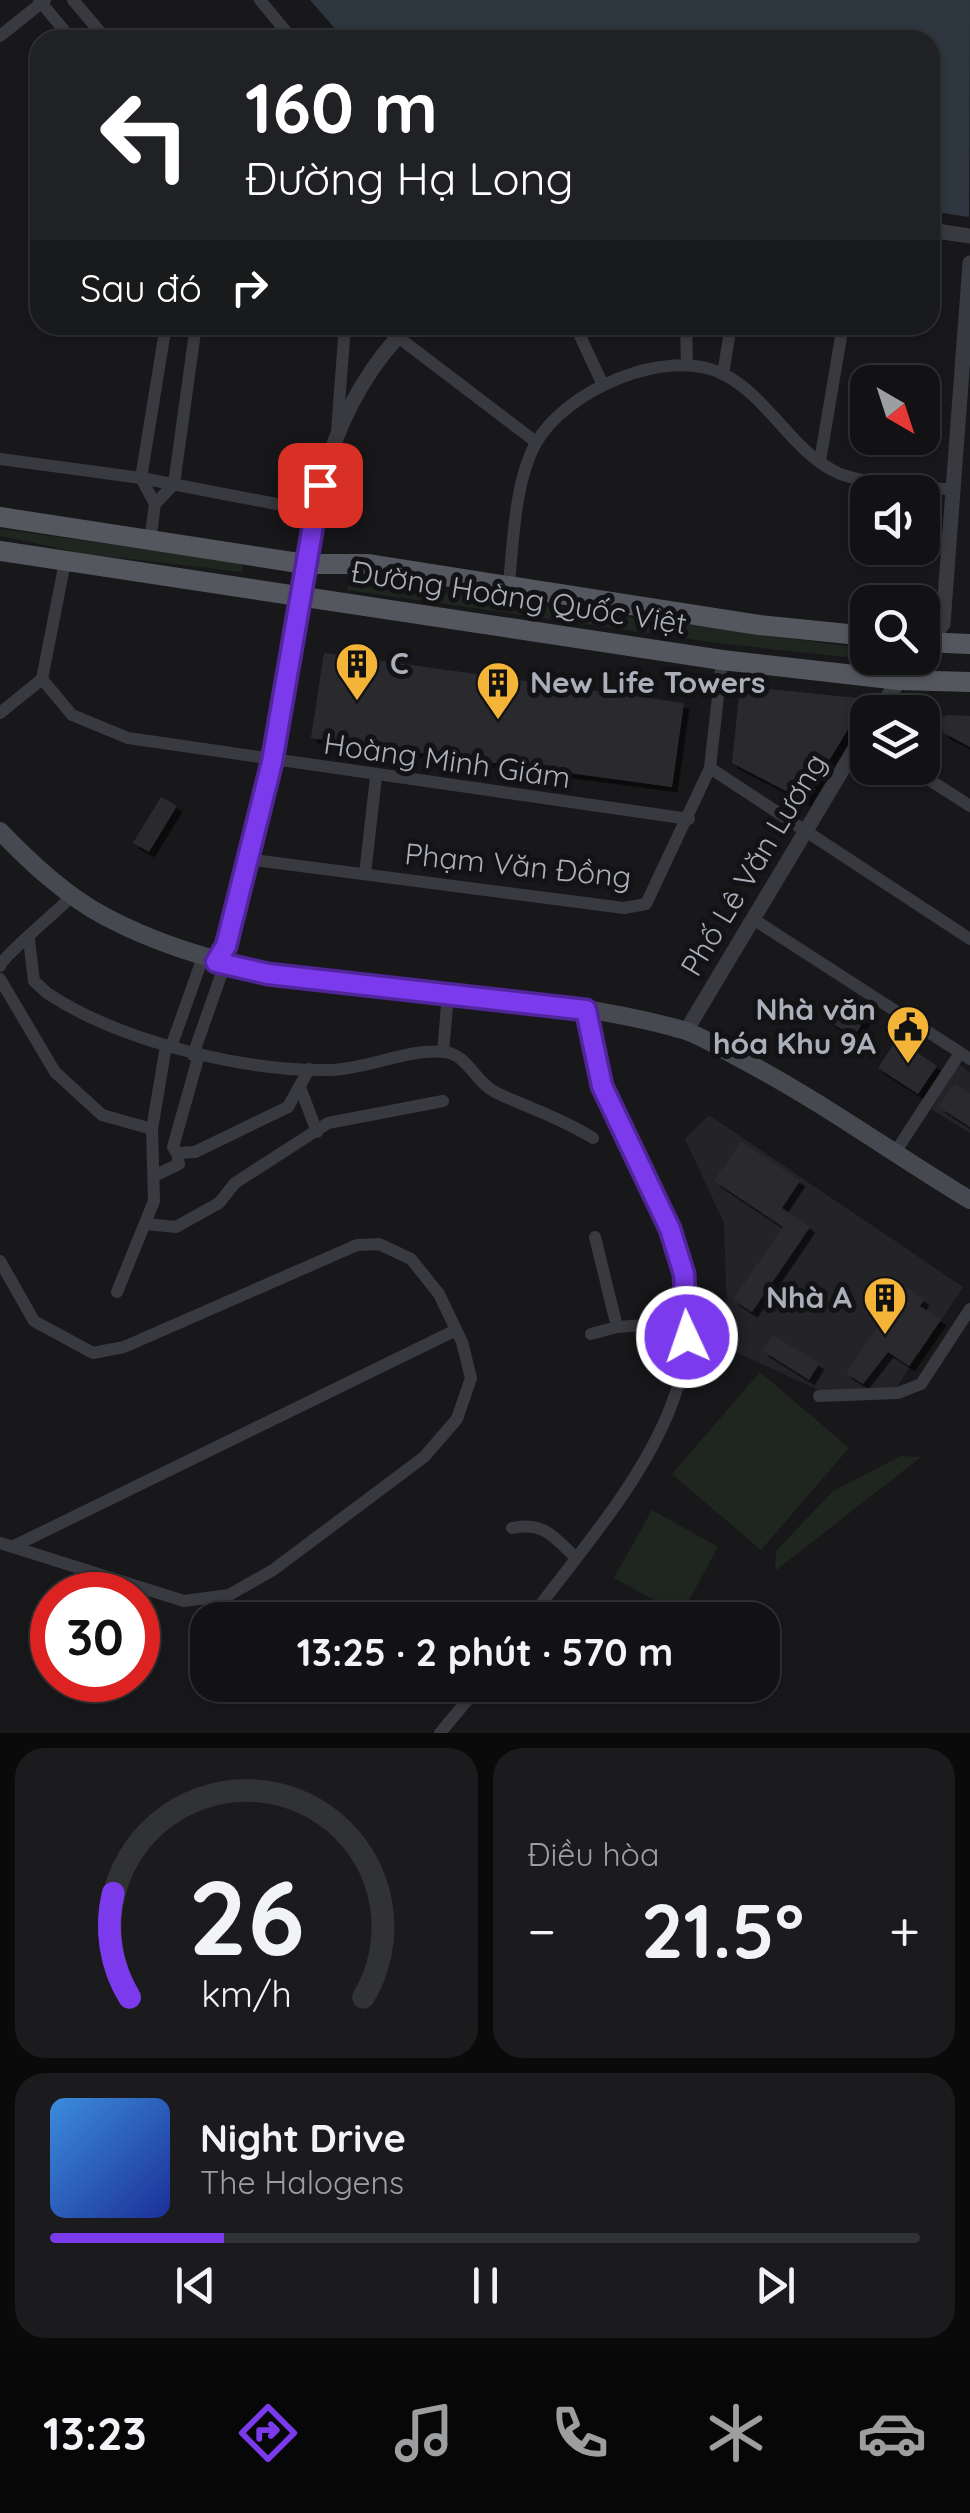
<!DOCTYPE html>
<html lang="vi">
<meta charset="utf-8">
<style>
:root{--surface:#121214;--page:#1b1b1d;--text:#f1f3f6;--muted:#9c9ea0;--line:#313234;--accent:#7c3aed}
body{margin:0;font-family:Quicksand,sans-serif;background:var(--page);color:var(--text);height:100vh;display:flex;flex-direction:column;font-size:38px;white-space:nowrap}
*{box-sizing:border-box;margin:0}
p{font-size:32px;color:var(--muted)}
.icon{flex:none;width:55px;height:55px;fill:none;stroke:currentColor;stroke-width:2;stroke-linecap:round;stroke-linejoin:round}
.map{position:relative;height:1733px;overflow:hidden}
.side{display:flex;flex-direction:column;gap:15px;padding:15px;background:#0a0a0b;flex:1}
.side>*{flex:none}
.top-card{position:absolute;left:30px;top:30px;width:910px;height:305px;border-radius:30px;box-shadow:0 2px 8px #0004,0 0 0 2px var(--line);background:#202124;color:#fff;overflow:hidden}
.needle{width:65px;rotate:141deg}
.tools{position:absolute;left:850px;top:365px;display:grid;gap:20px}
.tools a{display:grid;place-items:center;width:90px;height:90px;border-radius:20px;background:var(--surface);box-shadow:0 2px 8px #0004,0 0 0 2px var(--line);font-size:50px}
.speed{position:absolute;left:30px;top:1572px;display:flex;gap:20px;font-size:50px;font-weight:700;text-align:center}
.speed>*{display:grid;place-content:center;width:130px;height:130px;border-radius:50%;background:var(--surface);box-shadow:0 2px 8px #0004,0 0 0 2px var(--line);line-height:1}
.speed .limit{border:15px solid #d22;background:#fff;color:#111}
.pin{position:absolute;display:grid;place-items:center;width:85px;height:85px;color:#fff;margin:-42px;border-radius:20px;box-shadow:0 5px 15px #0006}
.me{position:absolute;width:110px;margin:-55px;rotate:357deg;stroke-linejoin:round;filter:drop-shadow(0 0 8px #0008)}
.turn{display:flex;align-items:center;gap:35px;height:210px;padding:0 50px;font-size:45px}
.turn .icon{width:130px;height:130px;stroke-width:2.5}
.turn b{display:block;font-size:70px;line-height:85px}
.then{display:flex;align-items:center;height:95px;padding:0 50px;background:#0003;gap:20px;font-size:38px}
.big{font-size:75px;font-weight:700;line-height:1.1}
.side .widget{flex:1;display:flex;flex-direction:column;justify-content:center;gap:15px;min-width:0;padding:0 35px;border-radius:30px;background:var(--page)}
.side .dial{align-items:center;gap:0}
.dial svg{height:260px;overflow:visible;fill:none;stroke:var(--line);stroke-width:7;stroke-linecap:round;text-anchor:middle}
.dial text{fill:var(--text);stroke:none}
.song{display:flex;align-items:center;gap:30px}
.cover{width:120px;height:120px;border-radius:15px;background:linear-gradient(135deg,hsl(210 70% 55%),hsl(230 70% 35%))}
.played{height:10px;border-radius:5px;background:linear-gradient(90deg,var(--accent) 20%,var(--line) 20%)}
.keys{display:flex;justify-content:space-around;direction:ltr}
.heat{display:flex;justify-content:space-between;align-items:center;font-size:55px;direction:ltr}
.side .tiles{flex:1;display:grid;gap:15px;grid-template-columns:1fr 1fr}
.widget:last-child{grid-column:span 2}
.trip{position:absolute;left:190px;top:1602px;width:590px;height:100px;border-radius:30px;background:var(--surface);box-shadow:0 2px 8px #0004,0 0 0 2px var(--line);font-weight:700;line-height:100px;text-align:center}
.menu{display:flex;height:160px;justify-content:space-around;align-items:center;background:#070708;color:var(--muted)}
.menu .icon{width:70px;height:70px}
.menu .selected{color:var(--accent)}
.menu b{font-size:45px;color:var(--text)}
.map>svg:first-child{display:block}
.built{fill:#242428}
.green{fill:#1e261f}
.water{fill:#2e373f}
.building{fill:#2b2b2f;filter:url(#shadow)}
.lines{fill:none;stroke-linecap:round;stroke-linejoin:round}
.minor{stroke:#393a40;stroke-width:12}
.tertiary{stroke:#393a40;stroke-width:15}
.secondary{stroke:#474950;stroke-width:18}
.primary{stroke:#55575f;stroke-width:20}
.route-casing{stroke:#51269a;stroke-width:25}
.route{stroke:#7c3aed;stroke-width:18}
.labels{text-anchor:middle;stroke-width:10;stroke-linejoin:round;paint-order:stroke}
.street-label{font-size:30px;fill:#abafba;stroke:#131316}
.poi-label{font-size:30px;font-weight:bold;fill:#abafba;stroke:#131316;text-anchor:start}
</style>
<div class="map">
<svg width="970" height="1733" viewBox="0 0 970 1733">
<defs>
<filter id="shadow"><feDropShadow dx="5.5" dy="5.5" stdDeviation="0" flood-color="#0009"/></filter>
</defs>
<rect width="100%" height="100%" fill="#18181b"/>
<!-- built -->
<g class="built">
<path d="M 959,1065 L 970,1072 L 970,1133 L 931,1109 Z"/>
<path d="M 709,1115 L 963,1287 L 895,1390 L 821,1391 L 728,1349 L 724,1223 L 685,1139 Z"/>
</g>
<!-- green -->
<g class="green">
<path d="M 0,529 L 236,562 L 243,566 L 242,572 L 87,554 L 0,536 Z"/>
<path d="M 350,580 L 862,648 L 864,659 L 717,643 L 347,590 Z"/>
<path d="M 760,1372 L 849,1448 L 761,1550 L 672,1474 Z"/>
<path d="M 901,1456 L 921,1457 L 775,1571 L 776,1551 L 833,1491 Z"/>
<path d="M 652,1510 L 718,1547 L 681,1615 L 614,1578 Z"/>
</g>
<!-- water -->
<path class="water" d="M 310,0 L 970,0 L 969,217 L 930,211 L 930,40 L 345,40 Z"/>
<!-- building -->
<g class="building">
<path d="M 324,653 L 684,703 L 672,787 L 311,738 Z"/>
<path d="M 740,686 L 866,699 L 805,801 L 732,763 Z"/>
<path d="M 947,715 L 970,716 L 970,747 L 944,733 L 938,719 Z"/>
<path d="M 161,797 L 177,806 L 149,852 L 133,843 Z"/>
<path d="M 845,996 L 869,1012 L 854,1037 L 829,1021 Z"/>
<path d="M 897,1039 L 937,1066 L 918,1094 L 878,1068 Z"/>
<path d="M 954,1084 L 970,1094 L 970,1127 L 939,1107 Z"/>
<path d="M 741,1142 L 800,1181 L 782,1208 L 810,1227 L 752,1312 L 733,1300 L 783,1227 L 714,1181 Z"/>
<path d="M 906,1287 L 924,1300 L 920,1306 L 941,1320 L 909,1366 L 888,1352 L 863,1384 L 846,1373 Z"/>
<path d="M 773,1335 L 819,1364 L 809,1380 L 763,1351 Z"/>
</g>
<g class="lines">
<!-- minor -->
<g class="minor">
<path d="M 39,0 L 72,40"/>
<path d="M 73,0 L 107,40"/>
<path d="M 260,0 L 293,40"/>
<path d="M 0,36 L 45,0"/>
<path d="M 575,325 L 602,383"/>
<path d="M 686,325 L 687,364"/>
<path d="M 398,337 L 536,442"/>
<path d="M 723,374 L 731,325"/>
<path d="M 337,431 L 345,325"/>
<path d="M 0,459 L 141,478 L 313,511"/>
<path d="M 820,461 L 843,325"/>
<path d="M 155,504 L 141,478 L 166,325"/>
<path d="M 150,541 L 155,504 L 174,484 L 196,325"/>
<path d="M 509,584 C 513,542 515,480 536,443 C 566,390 666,346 723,374 C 768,396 792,452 838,473 C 866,485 920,485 951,490"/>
<path d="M 42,679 L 72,715 L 128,738 L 689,819"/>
<path d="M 0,713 L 42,679 L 65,562"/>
<path d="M 710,768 L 970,939"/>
<path d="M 911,768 L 970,806"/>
<path d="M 246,859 L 624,908 L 646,904 L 710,768 L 722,660"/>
<path d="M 365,874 L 376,777"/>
<path d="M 753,919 L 970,1059"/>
<path d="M 29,940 L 34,981 L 47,993 C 119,1041 245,1072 331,1070 C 368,1069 408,1048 444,1052 C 468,1054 475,1083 497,1093 C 529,1108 561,1118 593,1138"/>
<path d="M 0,966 C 3,956 61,908 73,895"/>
<path d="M 0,979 L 55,1072 L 102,1115 L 152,1129"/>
<path d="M 171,1047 L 203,957"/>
<path d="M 443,1052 L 448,994"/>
<path d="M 193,1055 L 225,964"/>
<path d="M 199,1055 L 173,1147 L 177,1153 L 195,1152 L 288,1107 L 309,1069"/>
<path d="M 300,1087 L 317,1132"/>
<path d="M 894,1154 L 960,1053"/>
<path d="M 154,1176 L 179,1164 L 177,1153"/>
<path d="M 146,1224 L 176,1227 L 219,1203 L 235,1183 L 328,1123 L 443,1101"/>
<path d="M 595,1237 L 617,1327"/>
<path d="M 0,1261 L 34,1321 L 93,1353 L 124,1347 L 357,1245 L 379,1244 L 411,1259 L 439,1294 L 462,1342 L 471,1378 L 457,1419 L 424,1457 L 273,1570 L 229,1595 L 184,1601 L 0,1543"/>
<path d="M 117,1292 L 154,1201 L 152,1129 L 166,1046"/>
<path d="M 591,1334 L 617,1327 L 686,1322"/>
<path d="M 819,1396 L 898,1393 L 921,1384 L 970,1309"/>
<path d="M 512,1528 C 543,1521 554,1537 575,1557"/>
<path d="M 12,1547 L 456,1330"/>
<path d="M 529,1620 C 614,1505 736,1384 669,1229 C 649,1181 617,1135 601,1085 C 594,1061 590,1035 585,1010"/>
<path d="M 440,1733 L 480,1685"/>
</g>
<!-- tertiary -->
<g class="tertiary">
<path d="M 930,230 L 970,236"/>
<path d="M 925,647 L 943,624 L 970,263"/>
<path d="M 876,712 L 917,658"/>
<path d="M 216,962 L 226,945 C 239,883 259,823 272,761 C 283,711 293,660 300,610 C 314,501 328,407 409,325"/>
<path d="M 686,1031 L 868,727"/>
</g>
<!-- secondary -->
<path class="secondary" d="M 0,831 C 31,863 66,896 106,917 C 284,1011 494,976 683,1030 C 702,1036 720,1048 737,1057 C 818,1099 892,1153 970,1200"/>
<!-- primary -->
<g class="primary">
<path d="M 0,517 L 305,564 L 367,564 L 759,625 L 868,636"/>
<path d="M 0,551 L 722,660 L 899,680 L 970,682"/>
<path d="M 922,642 L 970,644"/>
</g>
</g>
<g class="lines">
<!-- route casing -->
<g class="route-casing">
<path id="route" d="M 320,485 L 272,762 L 226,946 L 216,962 L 268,974 L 586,1010 L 602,1086 L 670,1229 L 684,1274 L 687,1337"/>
</g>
<!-- route -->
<use href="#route" class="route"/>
</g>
<!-- icons -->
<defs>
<g id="building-pin" transform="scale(2.25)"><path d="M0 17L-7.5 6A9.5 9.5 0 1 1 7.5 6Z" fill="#f3b438" stroke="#131316"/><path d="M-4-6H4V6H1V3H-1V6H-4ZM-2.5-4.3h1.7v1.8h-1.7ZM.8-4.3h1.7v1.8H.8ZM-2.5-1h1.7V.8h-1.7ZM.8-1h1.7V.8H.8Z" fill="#111"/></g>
<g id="civic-pin" transform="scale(2.25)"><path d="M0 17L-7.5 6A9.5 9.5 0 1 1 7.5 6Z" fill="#f3b438" stroke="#131316"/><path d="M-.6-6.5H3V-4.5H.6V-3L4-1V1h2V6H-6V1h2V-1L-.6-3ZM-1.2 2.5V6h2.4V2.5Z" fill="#111"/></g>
</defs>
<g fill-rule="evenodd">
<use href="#building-pin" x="357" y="664"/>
<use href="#building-pin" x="498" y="683"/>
<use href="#civic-pin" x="908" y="1027"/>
<use href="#building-pin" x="885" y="1298"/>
</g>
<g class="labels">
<!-- street labels -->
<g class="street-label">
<text transform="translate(519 598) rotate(9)" y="10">Đường Hoàng Quốc Việt</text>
<text transform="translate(447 761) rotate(8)" y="10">Hoàng Minh Giám</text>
<text transform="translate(754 865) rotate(-59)" y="10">Phố Lê Văn Lương</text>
<text transform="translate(518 866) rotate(6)" y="10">Phạm Văn Đồng</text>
</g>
<!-- poi labels -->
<g class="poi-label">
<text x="390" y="674">C</text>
<text x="530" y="693">New Life Towers</text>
<text x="876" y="1020" text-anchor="end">Nhà văn<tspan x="876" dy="34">hóa Khu 9A</tspan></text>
<text x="852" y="1308" text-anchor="end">Nhà A</text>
</g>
</g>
</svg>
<div class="tools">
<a><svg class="needle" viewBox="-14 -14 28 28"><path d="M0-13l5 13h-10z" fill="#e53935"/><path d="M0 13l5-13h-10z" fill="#9c9ea0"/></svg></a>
<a><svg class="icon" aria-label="sound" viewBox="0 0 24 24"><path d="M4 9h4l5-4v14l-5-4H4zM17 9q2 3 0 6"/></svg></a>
<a><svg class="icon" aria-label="search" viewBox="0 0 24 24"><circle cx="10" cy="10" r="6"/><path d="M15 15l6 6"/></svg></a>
<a><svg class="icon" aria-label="layers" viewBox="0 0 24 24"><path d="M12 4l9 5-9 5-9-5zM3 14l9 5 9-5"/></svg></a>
</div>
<div class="speed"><div class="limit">30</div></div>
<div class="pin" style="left:320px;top:485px;background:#d93025"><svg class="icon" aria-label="arrive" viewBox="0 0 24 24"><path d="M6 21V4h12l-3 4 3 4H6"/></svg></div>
<svg class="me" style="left:687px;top:1337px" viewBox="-20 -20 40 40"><circle r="17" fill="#7c3aed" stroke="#fff" stroke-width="3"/><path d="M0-11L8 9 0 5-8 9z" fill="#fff"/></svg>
<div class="trip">13:25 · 2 phút · 570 m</div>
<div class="top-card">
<div class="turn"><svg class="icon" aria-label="left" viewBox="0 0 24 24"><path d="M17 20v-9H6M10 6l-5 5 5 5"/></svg><div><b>160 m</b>Đường Hạ Long</div></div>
<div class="then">Sau đó<svg class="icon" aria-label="right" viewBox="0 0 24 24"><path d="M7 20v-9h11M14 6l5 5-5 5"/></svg></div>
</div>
</div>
<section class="side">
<div class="tiles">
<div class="widget dial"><svg viewBox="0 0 100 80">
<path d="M14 69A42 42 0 1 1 86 69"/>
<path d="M14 69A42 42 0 0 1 9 37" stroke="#7c3aed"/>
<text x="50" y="56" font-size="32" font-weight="700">26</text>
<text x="50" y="72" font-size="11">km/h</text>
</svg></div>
<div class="widget"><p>Điều hòa</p>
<div class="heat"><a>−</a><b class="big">21.5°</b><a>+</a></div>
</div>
<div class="widget">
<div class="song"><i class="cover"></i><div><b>Night Drive</b><p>The Halogens</p></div></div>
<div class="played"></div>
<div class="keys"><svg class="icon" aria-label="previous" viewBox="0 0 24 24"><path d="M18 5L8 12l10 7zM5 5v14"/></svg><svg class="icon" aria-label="pause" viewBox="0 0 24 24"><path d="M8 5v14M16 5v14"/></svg><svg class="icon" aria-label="next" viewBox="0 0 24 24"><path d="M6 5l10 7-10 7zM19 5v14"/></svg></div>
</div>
</div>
</section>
<nav class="menu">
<b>13:23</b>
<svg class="icon selected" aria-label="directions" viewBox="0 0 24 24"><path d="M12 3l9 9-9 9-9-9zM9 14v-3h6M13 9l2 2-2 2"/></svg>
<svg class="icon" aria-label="music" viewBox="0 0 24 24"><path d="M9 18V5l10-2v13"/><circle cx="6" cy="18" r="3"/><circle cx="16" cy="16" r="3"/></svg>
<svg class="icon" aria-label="phone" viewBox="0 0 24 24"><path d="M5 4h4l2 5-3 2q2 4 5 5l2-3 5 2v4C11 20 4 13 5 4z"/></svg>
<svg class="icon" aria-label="climate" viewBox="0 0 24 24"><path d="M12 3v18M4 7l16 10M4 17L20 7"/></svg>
<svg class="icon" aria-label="car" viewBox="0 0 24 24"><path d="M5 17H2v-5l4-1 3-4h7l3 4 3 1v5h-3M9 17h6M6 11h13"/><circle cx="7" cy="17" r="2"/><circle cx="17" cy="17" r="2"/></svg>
</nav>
